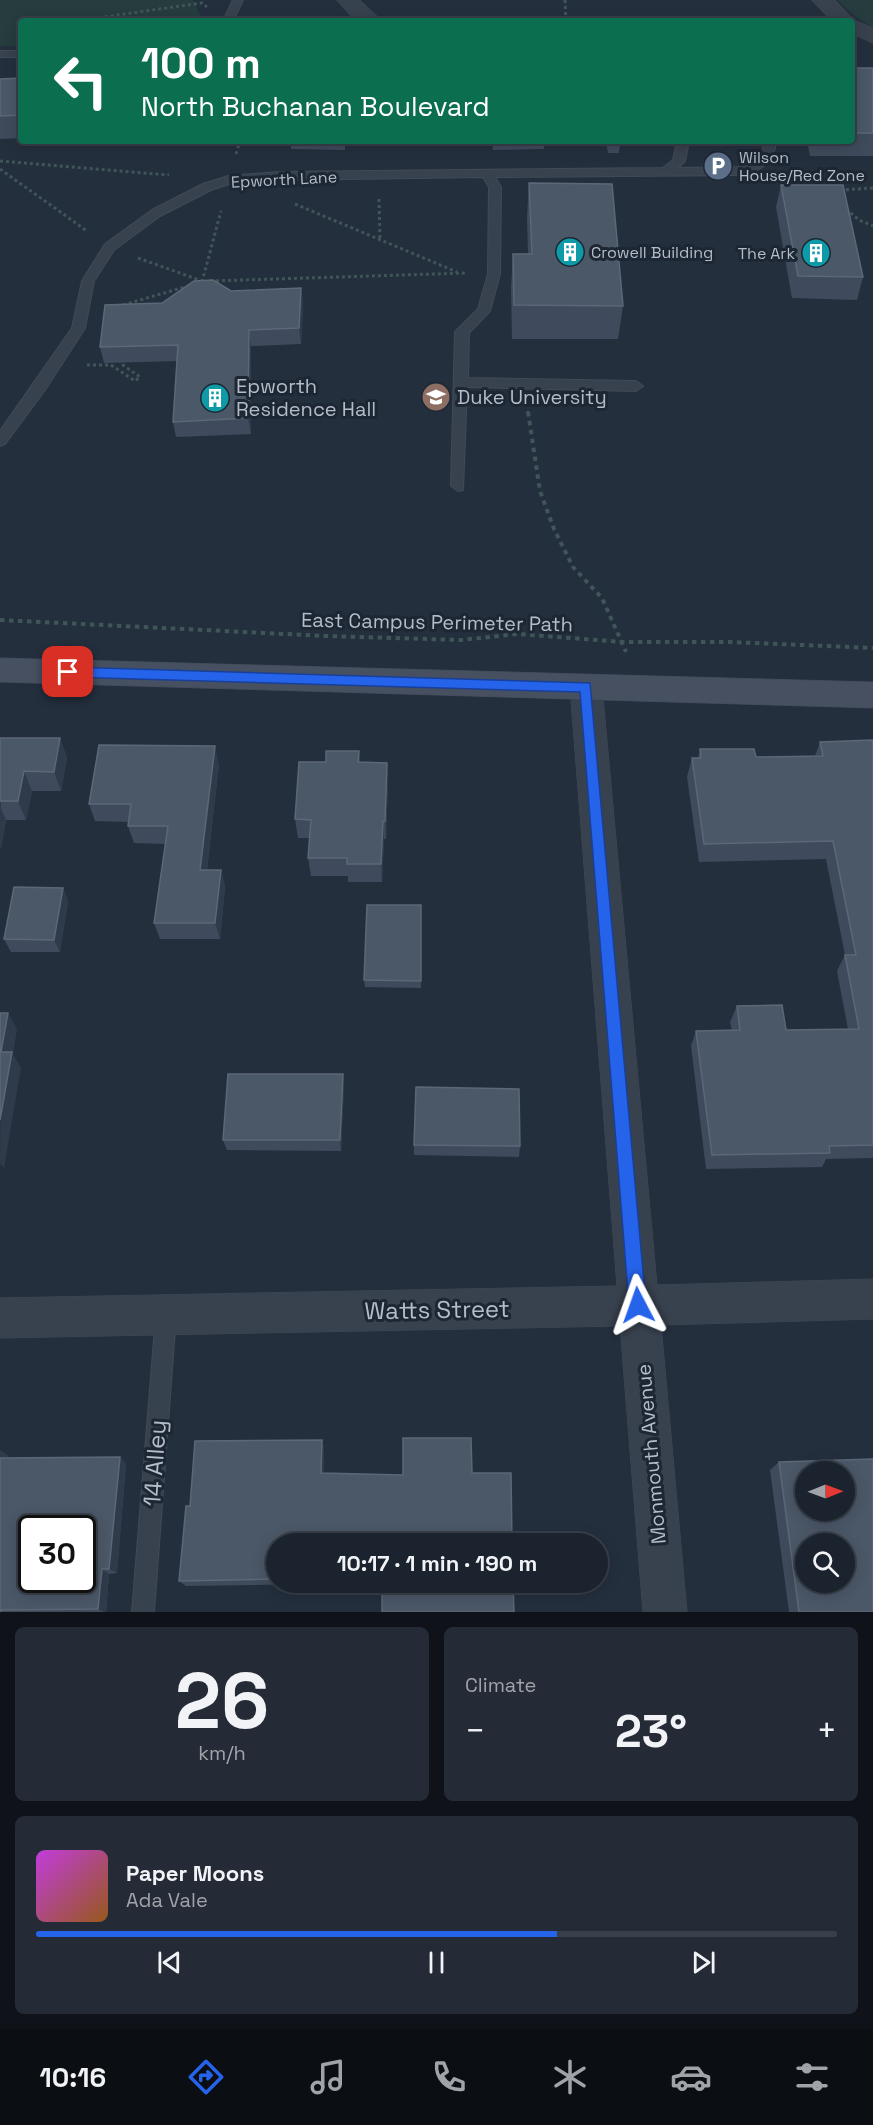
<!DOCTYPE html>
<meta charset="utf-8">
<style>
:root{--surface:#1b232e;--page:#242b36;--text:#f1f3f6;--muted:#a0a4aa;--line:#39404a;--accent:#2563eb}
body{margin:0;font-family:"Space Grotesk",sans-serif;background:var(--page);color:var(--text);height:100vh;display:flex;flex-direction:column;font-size:22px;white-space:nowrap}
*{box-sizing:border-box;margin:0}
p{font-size:20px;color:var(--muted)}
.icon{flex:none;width:33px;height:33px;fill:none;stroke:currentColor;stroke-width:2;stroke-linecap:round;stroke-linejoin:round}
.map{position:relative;height:1612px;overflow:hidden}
.details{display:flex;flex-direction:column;gap:15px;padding:15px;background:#0f1319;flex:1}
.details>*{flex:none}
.top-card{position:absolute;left:18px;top:18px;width:837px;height:126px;border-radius:6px;box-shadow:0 3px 15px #0003,0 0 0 2px var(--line);background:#0b6e4f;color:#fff;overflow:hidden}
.needle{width:39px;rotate:89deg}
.tools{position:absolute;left:795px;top:1461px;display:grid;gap:12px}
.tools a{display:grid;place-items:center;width:60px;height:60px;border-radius:50%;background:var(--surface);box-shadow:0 3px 15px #0003,0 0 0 2px var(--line);font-size:30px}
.speed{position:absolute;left:18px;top:1515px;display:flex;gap:12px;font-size:30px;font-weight:700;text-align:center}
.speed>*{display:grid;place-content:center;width:78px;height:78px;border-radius:50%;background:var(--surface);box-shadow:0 3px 15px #0003,0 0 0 2px var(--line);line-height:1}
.speed .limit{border:3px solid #111;border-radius:9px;background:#fff;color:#111}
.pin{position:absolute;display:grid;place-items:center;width:51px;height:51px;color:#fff;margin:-26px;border-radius:12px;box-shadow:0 3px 9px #0006}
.me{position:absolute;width:66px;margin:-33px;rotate:356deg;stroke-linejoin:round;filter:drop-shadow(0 0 4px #0008)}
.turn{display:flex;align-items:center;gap:21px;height:126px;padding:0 24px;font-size:27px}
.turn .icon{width:78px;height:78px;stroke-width:2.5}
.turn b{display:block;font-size:42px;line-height:51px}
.big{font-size:45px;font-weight:700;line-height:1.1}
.details .tile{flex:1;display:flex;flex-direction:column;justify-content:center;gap:9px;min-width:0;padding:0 21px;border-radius:9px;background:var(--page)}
.details .dial{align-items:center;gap:0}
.dial b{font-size:78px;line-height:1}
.song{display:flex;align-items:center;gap:18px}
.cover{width:72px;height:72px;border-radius:9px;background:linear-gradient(135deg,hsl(290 70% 55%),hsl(30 70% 35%))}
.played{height:6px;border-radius:3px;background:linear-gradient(90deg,var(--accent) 65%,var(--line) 65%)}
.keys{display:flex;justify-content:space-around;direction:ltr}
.heat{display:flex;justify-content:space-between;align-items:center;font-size:33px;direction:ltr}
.details .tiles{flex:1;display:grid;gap:15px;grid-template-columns:1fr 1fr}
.tile:last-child{grid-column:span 2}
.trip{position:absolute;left:266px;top:1533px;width:342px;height:60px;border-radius:30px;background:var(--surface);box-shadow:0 3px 15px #0003,0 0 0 2px var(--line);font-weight:700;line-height:60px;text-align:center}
.tab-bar{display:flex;height:96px;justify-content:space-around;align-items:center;background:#0b0e12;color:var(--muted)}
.tab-bar .icon{width:42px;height:42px}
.tab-bar .current{color:var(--accent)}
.tab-bar b{font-size:27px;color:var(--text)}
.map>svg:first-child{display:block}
.green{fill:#263c3f}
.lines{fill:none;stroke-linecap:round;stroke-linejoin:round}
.lane-casing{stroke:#414a57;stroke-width:2}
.street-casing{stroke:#414a57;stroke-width:1}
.secondary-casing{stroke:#414a57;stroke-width:1}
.path-far1{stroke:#3f5557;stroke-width:3;stroke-dasharray:3 3;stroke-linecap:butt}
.path{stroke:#3f5557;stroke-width:4;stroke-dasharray:4.5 4.5;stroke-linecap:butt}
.lane{fill:#38414e;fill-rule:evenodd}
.street{fill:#38414e;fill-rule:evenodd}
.secondary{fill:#465061;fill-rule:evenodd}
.wall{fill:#3f4b5c}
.shaded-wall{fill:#2f3b4b}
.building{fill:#4b5868;stroke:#5c6777;stroke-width:1.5;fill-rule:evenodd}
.route{fill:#2563eb;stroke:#184099;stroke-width:1.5}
.labels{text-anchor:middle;stroke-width:6;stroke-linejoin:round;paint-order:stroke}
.far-poi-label{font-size:16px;fill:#b4bcc9;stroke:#1d2633;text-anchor:start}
.far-street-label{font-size:16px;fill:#b4bcc9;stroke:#1d2633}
.poi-label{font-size:20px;fill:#b4bcc9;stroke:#1d2633;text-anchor:start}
.street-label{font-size:20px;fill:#b4bcc9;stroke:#1d2633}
.near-street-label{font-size:24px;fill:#b4bcc9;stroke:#1d2633}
</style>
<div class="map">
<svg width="873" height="1612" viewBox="0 0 873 1612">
<rect width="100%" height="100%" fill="#242f3e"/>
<!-- green -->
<g class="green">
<path d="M 0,0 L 193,0 L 203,21 L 21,21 L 21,46 L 0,46 Z"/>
<path d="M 837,0 L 873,0 L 873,28 L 856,17 Z"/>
</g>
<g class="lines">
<!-- lane casing -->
<g class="lane-casing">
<g id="lane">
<path d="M 233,0 L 243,0 L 233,21 L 223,21 Z"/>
<rect x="0" y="51" width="21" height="6"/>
<path d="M 677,141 L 689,141 L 685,161 L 678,168 L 743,167 L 761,156 L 764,141 L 776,141 C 775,161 762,170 744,175 L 495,177 L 501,187 L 500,274 L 490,311 L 469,333 L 468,378 L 636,381 L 643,386 L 636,391 L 467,387 L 463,490 L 458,491 L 451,486 L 455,332 L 478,309 L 488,274 L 489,187 L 483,177 L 279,180 L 229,184 L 211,190 L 160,216 L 114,250 L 94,281 L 85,328 L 45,390 L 5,444 L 0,446 L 0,431 L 72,328 L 82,281 L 105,244 L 152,210 L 203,184 L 228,176 L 279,172 L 663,168 L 673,160 Z"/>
<path d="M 166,1305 L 173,1308 L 176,1315 L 154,1612 L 132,1612 L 156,1315 L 159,1308 Z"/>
</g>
</g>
<!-- street casing -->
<g class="street-casing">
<g id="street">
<path d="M 337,0 L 360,0 L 382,21 L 356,21 Z"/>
<path d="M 812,0 L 835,0 L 854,20 L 873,28 L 873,43 L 852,34 L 852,21 L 832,21 Z"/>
<path d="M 586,675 L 597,678 L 602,687 L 657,1285 L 873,1279 L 873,1319 L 661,1325 L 687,1612 L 643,1612 L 620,1326 L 0,1338 L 0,1298 L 617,1286 L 570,687 L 575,678 Z"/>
</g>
</g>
<!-- secondary casing -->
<g class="secondary-casing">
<path id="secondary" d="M 0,658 L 873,682 L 873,708 L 0,682 Z"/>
</g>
<!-- path-far1 -->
<g class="path-far1">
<path d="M 565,0 L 566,21"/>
<path d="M 75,21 L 202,3 L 207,7"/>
<path d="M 236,154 L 240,141"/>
<path d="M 0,161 L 169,175"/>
<path d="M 0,169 L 87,231"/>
<path d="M 840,190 L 873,188"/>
<path d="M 379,199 L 380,240"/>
<path d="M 295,204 L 457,272"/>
<path d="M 846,209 L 859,220 L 873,226"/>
<path d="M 138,258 L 202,281"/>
<path d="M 210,281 L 466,273"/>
<path d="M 202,282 L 221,211"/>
<path d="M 123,305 L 188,286"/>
<path d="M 87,365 L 111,365 L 135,381 L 140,377 L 120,363"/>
<path d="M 528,411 L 528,414"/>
</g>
<!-- path -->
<g class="path">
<path d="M 528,412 L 540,491 L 554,529 L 573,567 L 602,598 L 626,652"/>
<path d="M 0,620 L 326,636 L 461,640 L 518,634 L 623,642 L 731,642 L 873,648"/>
</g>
<!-- lane -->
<use href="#lane" class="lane"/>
<!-- street -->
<use href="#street" class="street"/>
<!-- secondary -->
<use href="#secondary" class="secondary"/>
</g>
<!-- wall -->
<g class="wall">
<path d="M 852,68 L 873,68 L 873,156 L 810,156 L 807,141 L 852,141 Z"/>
<path d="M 21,78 L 21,138 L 0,139 L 0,79 Z"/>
<path d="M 71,141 L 209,141 L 72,142 Z"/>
<path d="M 291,141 L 646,141 L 646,142 L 620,142 L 619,153 L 608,153 L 606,142 L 545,141 L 544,149 L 493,150 L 492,142 L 345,142 L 345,150 L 291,149 Z"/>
<path d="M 529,183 L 623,306 L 618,339 L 512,339 L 511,288 L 513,254 L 528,254 L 527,217 Z"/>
<path d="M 781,185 L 863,277 L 857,300 L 792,298 L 776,207 Z"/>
<path d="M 301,288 L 303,305 L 301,344 L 251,346 L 251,434 L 176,437 L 173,422 L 177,361 L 104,363 L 100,347 L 162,303 Z"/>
<path d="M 0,738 L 60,738 L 67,758 L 61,791 L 32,791 L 26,820 L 6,820 L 1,849 Z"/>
<path d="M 873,740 L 873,1158 L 826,1159 L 822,1167 L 706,1169 L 691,1046 L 696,1031 L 732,1030 L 730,1022 L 737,1006 L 786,1030 L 848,1029 L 837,971 L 845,955 L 826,859 L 699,862 L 687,777 L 692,758 L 698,758 L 700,749 L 756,757 L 815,756 L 820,742 Z"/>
<path d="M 359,751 L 360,762 L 387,763 L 388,782 L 386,839 L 384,839 L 382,882 L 348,882 L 348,876 L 311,876 L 308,858 L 310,838 L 298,838 L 295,819 L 326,762 Z"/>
<path d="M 219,764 L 207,870 L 221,870 L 225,887 L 220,939 L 160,939 L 154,923 L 165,844 L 134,843 L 128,826 L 129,822 L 95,821 L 89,804 Z"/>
<path d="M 63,888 L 68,901 L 60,952 L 11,952 L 4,939 Z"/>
<path d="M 421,905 L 421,988 L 365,987 L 364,980 Z"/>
<path d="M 344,1085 L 341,1151 L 227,1150 L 223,1140 Z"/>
<path d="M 414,1145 L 520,1146 L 519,1157 L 414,1155 Z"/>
<path d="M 471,1438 L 276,1544 L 276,1582 L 513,1582 L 382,1583 L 186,1586 L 179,1581 L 190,1506 L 322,1440 L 324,1448 L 324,1473 L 403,1475 Z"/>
<path d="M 0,1450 L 8,1456 L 7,1458 L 120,1457 L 126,1464 L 117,1573 L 109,1574 L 106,1612 L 0,1612 Z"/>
<path d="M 779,1462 L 873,1612 L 789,1612 L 770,1470 Z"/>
</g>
<!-- shaded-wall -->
<g class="shaded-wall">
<path d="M 301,288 L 303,305 L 301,344 L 299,328 Z"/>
<path d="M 249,330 L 251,346 L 251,434 L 248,418 Z"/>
<path d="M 60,738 L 67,758 L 61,791 L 54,772 Z"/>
<path d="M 215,746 L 219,764 L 205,887 L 200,870 Z"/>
<path d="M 387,763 L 388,782 L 386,839 L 385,821 Z"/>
<path d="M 24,771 L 32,791 L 26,820 L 18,801 Z"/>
<path d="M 0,806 L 6,820 L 1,849 L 0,847 Z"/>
<path d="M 383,821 L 384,839 L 382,882 L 381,864 Z"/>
<path d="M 221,870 L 225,887 L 220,939 L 215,923 Z"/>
<path d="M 63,888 L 68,901 L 60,952 L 54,940 Z"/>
<path d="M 8,1013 L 17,1029 L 13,1054 L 21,1068 L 4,1168 L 0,1163 L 1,1052 Z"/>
<path d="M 343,1074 L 344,1085 L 341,1151 L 340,1140 Z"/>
<path d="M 322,1440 L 324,1448 L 324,1481 L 321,1473 Z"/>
<path d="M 0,1450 L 8,1456 L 6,1465 L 0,1460 Z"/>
<path d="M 120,1457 L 126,1464 L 117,1573 L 109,1569 Z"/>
<path d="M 102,1569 L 109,1574 L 106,1612 L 104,1612 L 98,1609 Z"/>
</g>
<!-- building -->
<g class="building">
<rect x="852" y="68" width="21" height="65"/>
<path d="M 21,78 L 21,115 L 0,116 L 0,79 Z"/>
<path d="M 529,183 L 612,184 L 623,306 L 514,305 L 513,254 L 532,254 Z"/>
<path d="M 781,185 L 843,185 L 863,277 L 798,276 Z"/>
<path d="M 213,280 L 231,291 L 301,288 L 299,328 L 249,330 L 248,418 L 173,422 L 178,345 L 100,347 L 105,305 L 162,303 L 194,281 Z"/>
<path d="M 0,738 L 60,738 L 54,772 L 24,771 L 18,801 L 0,801 Z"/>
<path d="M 873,740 L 873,1145 L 829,1146 L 830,1153 L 712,1155 L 696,1031 L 740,1030 L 737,1006 L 782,1005 L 786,1030 L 859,1029 L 845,955 L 856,955 L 833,841 L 704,844 L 692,758 L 701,758 L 700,749 L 754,749 L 756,757 L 823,756 L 820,742 Z"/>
<path d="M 99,745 L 215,746 L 200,870 L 221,870 L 215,923 L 154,923 L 168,826 L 128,826 L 131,804 L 89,804 Z"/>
<path d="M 326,751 L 359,751 L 358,762 L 387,763 L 385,821 L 383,821 L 381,864 L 347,864 L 347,858 L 308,858 L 311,820 L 295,819 L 299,762 L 326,762 Z"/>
<path d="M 14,887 L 63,888 L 54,940 L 4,939 Z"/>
<path d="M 367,905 L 421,905 L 421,981 L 364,980 Z"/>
<path d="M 0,1013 L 8,1013 L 1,1052 L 12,1052 L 0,1120 Z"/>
<path d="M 228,1074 L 343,1074 L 340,1140 L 223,1140 Z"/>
<path d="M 416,1087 L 519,1089 L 520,1146 L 414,1145 Z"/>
<path d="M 403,1438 L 471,1438 L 472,1473 L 511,1473 L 512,1544 L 276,1544 L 276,1579 L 179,1581 L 186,1506 L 190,1506 L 195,1441 L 322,1440 L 321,1473 L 403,1475 Z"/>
<path d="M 120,1457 L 109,1569 L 102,1569 L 98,1609 L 1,1610 L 0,1612 L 0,1458 ZM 32,1528 L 82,1528 L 82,1580 L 32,1580 Z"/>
<path d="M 873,1459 L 873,1612 L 799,1612 L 779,1462 ZM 806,1472 L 844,1472 L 844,1510 L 806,1510 ZM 806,1544 L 844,1544 L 844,1582 L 806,1582 Z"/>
<path d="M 382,1582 L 513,1582 L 514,1612 L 382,1612 Z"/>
</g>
<!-- route -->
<path class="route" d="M 68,667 L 590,683 L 646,1305 L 643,1311 L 638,1314 L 632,1311 L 629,1305 L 580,692 L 68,677 L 61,672 Z"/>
<!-- icons -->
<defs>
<g id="parking-disc" transform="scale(1.5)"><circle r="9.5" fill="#5c6f8a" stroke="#1d2633"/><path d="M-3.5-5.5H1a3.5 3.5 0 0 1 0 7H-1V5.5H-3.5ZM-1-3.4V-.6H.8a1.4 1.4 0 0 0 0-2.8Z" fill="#fff"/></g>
<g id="building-disc" transform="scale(1.5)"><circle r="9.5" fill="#0f9aa8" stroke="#1d2633"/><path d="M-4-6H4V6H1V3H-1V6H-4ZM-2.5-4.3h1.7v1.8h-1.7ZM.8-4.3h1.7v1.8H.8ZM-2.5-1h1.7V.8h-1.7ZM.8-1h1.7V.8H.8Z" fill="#fff"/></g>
<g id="university-disc" transform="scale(1.5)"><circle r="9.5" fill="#8d6e63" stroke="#1d2633"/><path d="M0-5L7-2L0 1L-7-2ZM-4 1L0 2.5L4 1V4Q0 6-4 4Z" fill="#fff"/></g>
</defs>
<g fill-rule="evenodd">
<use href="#parking-disc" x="718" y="166"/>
<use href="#building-disc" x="570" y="252"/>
<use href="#building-disc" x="816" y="253"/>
<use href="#university-disc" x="436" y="397"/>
<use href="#building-disc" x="215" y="398"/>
</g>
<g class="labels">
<!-- far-poi labels -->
<g class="far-poi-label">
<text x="739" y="163">Wilson<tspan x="739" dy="18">House/Red Zone</tspan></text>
<text x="591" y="258">Crowell Building</text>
<text x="795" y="259" text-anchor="end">The Ark</text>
</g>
<!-- far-street labels -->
<g class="far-street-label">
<text transform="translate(284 179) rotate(-3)" y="6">Epworth Lane</text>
</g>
<!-- poi labels -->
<g class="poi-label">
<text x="236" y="393">Epworth<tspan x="236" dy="23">Residence Hall</tspan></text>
<text x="457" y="404">Duke University</text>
</g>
<!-- street labels -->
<g class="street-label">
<text transform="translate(437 622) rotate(1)" y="7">East Campus Perimeter Path</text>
<text transform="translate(651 1454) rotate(-95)" y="7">Monmouth Avenue</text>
</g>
<!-- near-street labels -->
<g class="near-street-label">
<text transform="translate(437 1310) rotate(-1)" y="8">Watts Street</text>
<text transform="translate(155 1463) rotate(-86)" y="8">14 Alley</text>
</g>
</g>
</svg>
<div class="tools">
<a><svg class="needle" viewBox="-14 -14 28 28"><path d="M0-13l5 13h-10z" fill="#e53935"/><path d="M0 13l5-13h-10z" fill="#a0a4aa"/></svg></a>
<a><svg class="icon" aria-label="search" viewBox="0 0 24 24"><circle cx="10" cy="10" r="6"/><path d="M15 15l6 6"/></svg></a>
</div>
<div class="speed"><div class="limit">30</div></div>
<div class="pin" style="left:68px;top:672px;background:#d93025"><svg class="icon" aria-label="arrive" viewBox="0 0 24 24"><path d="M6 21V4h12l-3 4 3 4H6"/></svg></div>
<svg class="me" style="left:638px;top:1305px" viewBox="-20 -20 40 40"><path d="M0-17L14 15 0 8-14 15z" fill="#2563eb" stroke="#fff" stroke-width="4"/></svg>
<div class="trip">10:17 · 1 min · 190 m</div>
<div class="top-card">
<div class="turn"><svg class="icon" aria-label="left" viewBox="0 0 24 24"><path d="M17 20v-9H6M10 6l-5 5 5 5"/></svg><div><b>100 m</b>North Buchanan Boulevard</div></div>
</div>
</div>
<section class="details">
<div class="tiles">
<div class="tile dial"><b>26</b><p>km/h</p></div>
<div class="tile"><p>Climate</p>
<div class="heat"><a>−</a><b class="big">23°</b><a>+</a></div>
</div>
<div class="tile">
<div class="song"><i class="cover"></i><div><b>Paper Moons</b><p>Ada Vale</p></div></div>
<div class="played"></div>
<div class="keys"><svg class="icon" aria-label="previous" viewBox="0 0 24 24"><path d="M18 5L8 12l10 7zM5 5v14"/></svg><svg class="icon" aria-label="pause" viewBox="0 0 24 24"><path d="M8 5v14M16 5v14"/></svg><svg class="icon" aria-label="next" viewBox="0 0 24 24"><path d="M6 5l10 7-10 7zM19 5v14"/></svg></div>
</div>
</div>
</section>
<nav class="tab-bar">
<b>10:16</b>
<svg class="icon current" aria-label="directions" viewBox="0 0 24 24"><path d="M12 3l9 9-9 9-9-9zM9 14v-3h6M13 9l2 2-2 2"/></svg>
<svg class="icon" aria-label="music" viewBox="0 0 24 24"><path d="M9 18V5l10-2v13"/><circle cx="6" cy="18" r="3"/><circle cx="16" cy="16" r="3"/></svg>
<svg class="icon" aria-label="phone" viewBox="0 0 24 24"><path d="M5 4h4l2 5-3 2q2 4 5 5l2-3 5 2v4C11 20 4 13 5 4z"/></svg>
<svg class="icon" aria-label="climate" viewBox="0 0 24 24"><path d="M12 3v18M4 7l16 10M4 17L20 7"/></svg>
<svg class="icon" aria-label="car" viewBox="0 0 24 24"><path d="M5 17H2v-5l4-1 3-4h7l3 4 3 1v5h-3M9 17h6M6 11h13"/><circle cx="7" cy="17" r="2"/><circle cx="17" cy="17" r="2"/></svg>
<svg class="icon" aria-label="filters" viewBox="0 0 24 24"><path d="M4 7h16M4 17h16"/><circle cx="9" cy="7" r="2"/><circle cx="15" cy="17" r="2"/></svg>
</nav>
